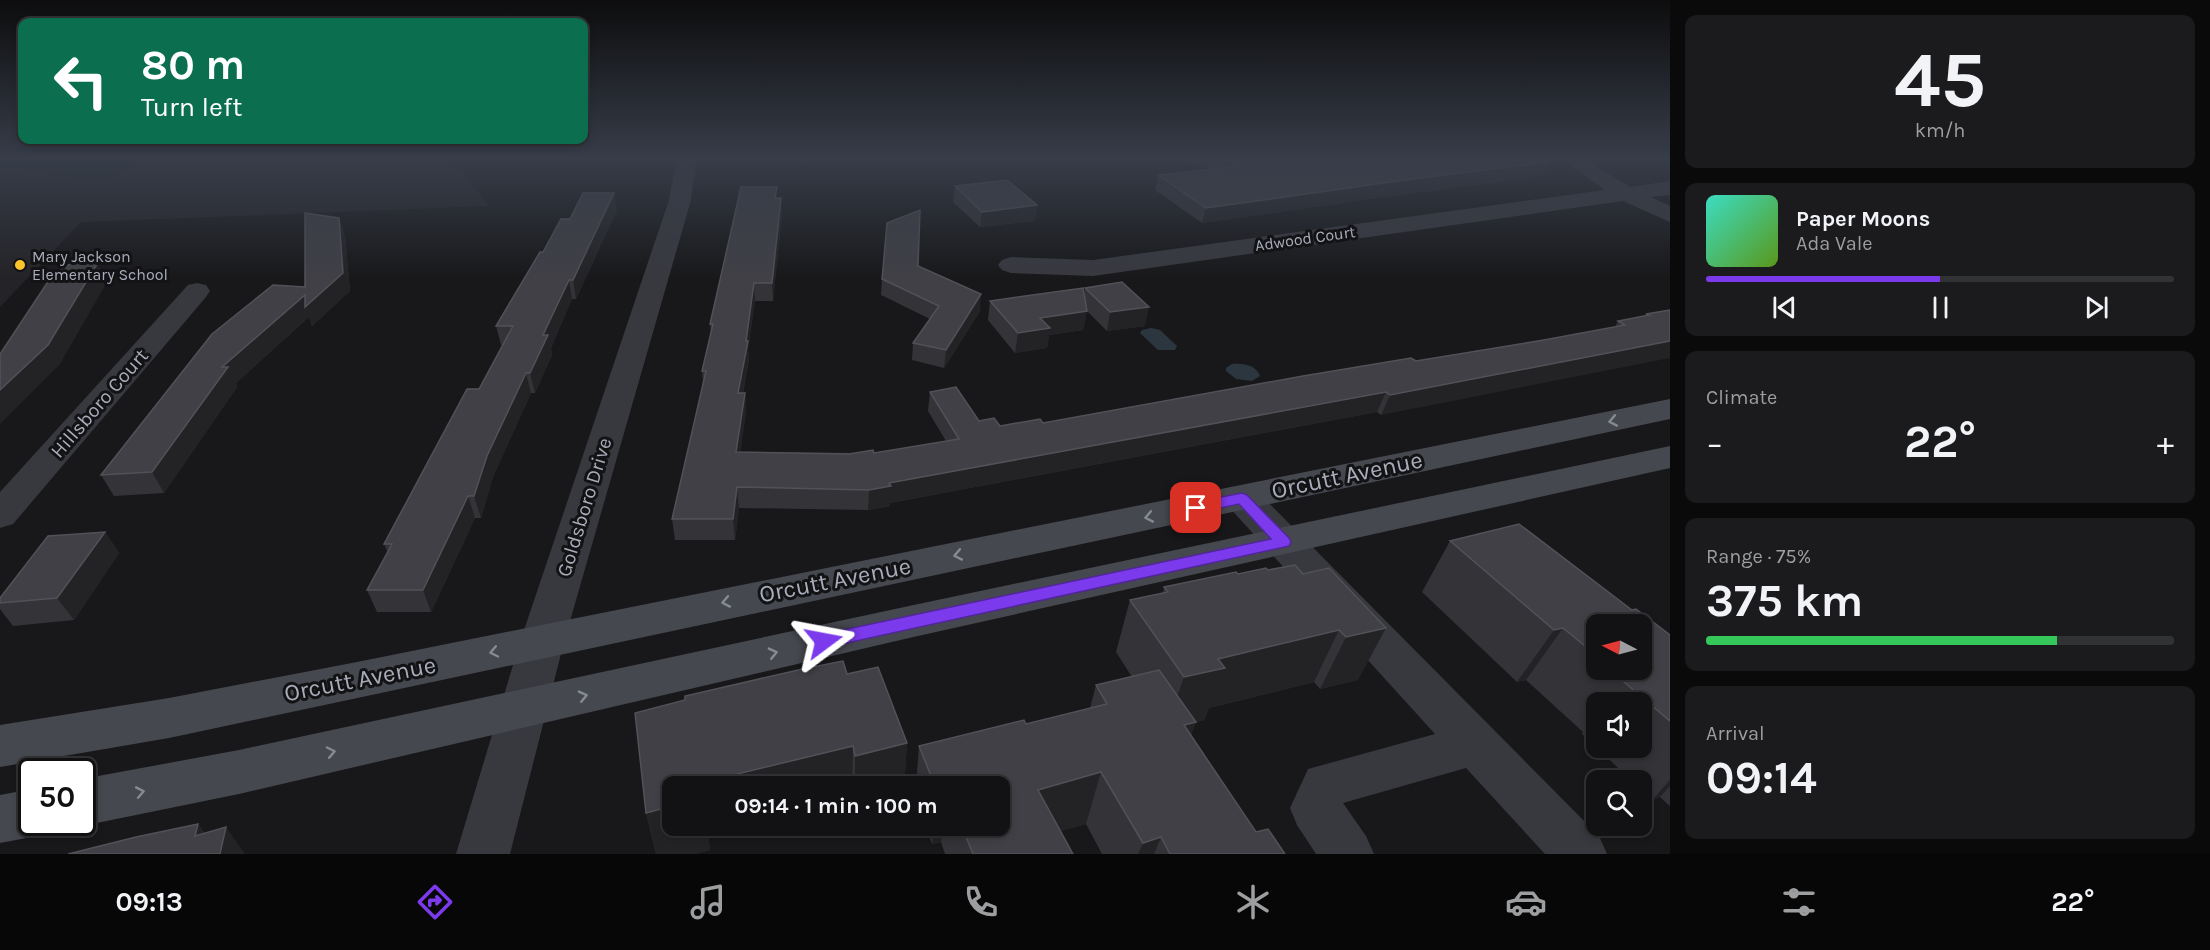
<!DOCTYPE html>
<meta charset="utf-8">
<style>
:root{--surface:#121214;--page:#1b1b1d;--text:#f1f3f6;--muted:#9c9ea0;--line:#313234;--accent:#7c3aed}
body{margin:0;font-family:Karla,sans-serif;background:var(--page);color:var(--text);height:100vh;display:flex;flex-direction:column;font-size:22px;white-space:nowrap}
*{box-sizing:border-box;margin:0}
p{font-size:20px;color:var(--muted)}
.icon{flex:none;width:33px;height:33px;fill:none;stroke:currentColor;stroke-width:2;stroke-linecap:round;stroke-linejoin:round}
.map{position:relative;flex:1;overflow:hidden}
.panel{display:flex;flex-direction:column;gap:15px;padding:15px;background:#0a0a0b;width:540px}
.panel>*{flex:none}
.guide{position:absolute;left:18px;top:18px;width:570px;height:126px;border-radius:12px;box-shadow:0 3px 9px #0003,0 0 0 2px var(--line);background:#0b6e4f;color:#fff;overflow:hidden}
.needle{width:39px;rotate:276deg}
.controls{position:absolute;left:1586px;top:614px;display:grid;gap:12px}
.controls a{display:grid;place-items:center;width:66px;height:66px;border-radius:12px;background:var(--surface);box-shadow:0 3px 9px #0003,0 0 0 2px var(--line);font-size:30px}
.speed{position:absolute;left:18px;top:758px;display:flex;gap:12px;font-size:30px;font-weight:700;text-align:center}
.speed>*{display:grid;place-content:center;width:78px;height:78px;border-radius:50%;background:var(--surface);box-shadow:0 3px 9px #0003,0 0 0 2px var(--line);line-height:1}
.speed .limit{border:3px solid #111;border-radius:9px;background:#fff;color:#111}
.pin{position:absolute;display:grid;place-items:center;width:51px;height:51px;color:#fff;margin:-26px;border-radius:12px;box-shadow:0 3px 9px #0006}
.me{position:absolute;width:66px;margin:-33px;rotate:77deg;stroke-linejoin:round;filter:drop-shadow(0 0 4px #0008)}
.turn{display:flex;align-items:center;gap:21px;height:126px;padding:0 24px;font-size:27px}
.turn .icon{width:78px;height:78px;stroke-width:2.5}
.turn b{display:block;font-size:42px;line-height:51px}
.big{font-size:45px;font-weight:700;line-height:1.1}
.panel .tile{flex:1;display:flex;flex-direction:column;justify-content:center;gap:9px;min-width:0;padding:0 21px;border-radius:12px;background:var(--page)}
.panel .dial{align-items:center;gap:0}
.dial b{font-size:78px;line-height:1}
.song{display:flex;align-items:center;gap:18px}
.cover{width:72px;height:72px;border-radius:9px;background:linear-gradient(135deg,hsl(170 70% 55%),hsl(90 70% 35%))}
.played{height:6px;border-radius:3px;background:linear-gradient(90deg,var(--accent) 50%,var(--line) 50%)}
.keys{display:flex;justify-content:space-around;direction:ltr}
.heat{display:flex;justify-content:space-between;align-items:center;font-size:33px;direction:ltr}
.charge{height:9px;border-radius:4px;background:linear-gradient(90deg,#34c759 75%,var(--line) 0)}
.trip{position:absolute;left:662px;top:776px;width:348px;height:60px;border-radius:12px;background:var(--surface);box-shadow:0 3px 9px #0003,0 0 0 2px var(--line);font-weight:700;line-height:60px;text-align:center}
.tabs{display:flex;height:96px;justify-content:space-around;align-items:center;background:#070708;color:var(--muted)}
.tabs .icon{width:42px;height:42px}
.tabs .on{color:var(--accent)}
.tabs b{font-size:27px;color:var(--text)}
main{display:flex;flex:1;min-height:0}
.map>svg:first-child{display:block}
.built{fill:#242327}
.green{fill:#1d251f}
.water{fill:#2c363f}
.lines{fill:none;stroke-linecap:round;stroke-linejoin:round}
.street{fill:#38393f;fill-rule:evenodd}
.secondary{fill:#46484f;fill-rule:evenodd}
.wall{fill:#343338;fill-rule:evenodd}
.shaded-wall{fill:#232326}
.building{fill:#404046;stroke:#515158;stroke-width:1.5}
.oneway{stroke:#868a95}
.route{fill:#7c3aed;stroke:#51269a;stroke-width:1.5}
.poi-dot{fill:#ffc42b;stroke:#131315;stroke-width:2}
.labels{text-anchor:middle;stroke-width:6;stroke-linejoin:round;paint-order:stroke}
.far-street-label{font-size:16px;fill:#a9adbb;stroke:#131315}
.far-poi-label{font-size:16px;fill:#a9adbb;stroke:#131315;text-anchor:start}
.street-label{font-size:20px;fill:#a9adbb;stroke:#131315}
.near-street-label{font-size:24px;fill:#a9adbb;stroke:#131315}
</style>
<main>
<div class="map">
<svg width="1670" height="854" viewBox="0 0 1670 854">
<rect width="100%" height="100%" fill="#18181a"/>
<!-- built -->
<path class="built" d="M 0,160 L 440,160 L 462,171 L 489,206 L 81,222 L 0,307 Z"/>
<!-- green -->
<path class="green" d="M 0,160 L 153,160 L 102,181 L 0,167 Z"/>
<!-- water -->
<g class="water">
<path d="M 1151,328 L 1160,330 L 1177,346 L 1175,350 L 1158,350 L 1140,333 L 1142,330 Z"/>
<path d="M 1232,364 C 1243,363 1256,365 1260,376 L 1252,381 L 1236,379 L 1226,371 L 1226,368 Z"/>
</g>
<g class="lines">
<!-- street -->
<g class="street">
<path d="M 676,160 L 696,160 L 691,200 L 564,642 L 510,854 L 456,854 L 520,642 L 669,200 Z"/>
<path d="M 1563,160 L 1587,160 L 1630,187 L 1670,181 L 1670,195 L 1651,197 L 1670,206 L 1670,222 L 1623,201 L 1093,276 L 1011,273 L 1002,270 L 998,265 L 1002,260 L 1011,257 L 1093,260 L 1605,190 Z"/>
<path d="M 197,283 L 206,285 L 210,291 L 206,297 L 13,524 L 0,528 L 0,492 L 188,285 Z"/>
<path d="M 1242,486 L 1255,489 L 1599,836 L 1607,854 L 1545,854 L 1466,768 L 1343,803 L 1366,836 L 1374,854 L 1316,854 L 1297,825 L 1290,808 L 1308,769 L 1435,734 L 1229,507 L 1224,498 L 1229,489 Z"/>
</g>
<!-- secondary -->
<g class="secondary">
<path d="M 1670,399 L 1670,419 L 169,738 L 0,767 L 0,725 L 169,698 L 357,662 Z"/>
<path d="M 1670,446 L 1670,468 L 909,638 L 239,794 L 82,826 L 70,822 L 82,822 L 82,779 L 239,750 L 909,606 Z"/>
<path d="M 32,789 L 32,822 L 54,822 L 50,830 L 32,837 L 0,843 L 0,795 Z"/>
</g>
</g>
<!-- wall -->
<g class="wall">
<path d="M 800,160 L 841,160 L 800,162 Z"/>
<path d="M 1181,160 L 1546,160 L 1549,162 L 1543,176 L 1413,193 L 1202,223 L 1155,190 L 1158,175 L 1209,169 Z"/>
<path d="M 955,186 L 1037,205 L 1035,221 L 980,227 L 953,202 Z"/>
<path d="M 777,198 L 782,214 L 773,301 L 755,301 L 748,349 L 749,360 L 743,393 L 745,393 L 746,412 L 740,452 L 874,453 L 946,441 L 928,411 L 930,392 L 979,421 L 1000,426 L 1043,423 L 1544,340 L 1615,327 L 1618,321 L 1645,316 L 1646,314 L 1670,310 L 1381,415 L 1377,412 L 890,503 L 890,506 L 868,510 L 739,508 L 735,540 L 675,540 L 672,519 L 703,383 L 702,371 L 711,334 L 710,324 Z"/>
<path d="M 617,210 L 576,299 L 572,299 L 551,348 L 552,355 L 535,393 L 531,393 L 493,477 L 481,518 L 475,518 L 431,612 L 377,612 L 367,590 L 388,553 L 384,544 L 479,389 L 503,345 L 501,345 L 496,326 L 543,252 L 570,219 Z"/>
<path d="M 345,235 L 350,291 L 312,326 L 309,317 L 236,383 L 237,387 L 164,493 L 114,496 L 101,475 L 305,287 Z"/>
<path d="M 918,266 L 980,311 L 944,368 L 912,360 L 913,343 L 930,319 L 881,295 L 882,279 Z"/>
<path d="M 1085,288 L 1145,326 L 1107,331 L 1087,311 L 1083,330 L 1049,335 L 1047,348 L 1015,353 L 988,320 L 990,301 L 1084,296 Z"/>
<path d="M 105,532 L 119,553 L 74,620 L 13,626 L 0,609 L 0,598 Z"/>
<path d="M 1450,541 L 1632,610 L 1670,635 L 1670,806 L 1660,797 L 1652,800 L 1641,790 L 1641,780 L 1631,780 L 1582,734 L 1583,732 L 1526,680 L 1517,682 L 1422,592 ZM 1596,624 L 1641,669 L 1596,669 ZM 1596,702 L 1641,702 L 1641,747 L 1596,747 Z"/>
<path d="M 1329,568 L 1358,680 L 1320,689 L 1314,682 L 1209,708 L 1204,720 L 1196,722 L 1191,735 L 1256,832 L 1285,854 L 1102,854 L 1086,824 L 1061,831 L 1073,854 L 945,854 L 941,842 L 932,844 L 925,825 L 999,825 L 999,786 L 916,786 L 919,746 L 1026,724 L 1090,708 L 1096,685 L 1132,677 L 1116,652 L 1130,600 L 1163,593 L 1164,587 L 1238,574 L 1268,570 L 1303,574 Z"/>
<path d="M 843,661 L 847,674 L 878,667 L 907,743 L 904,786 L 672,786 L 672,825 L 745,825 L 708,834 L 710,850 L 695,854 L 656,854 L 646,813 L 635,713 L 685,700 L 685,696 L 807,668 Z"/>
</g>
<!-- shaded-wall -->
<g class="shaded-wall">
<path d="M 1549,162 L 1543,176 L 1413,193 L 1202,223 L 1206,208 L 1419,178 Z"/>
<path d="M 614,193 L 617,210 L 576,299 L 573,280 Z"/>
<path d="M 781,198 L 782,214 L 773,301 L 772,283 Z"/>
<path d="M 1037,205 L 1035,221 L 980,227 L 982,212 Z"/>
<path d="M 339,218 L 345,235 L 350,291 L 312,326 L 309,317 L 236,383 L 237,387 L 164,493 L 152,472 L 222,367 L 305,295 Z"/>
<path d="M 97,264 L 107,282 L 60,364 L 0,424 L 0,390 Z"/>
<path d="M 569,280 L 572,299 L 551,348 L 552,355 L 535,393 L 530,373 L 543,335 Z"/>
<path d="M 754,283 L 755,301 L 748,349 L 749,360 L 739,412 L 738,393 Z"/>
<path d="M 981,294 L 980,311 L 944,368 L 946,350 Z"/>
<path d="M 1149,307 L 1145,326 L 1107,331 L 1110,312 Z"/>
<path d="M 1087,311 L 1083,330 L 1049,335 L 1047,348 L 1015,353 L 1018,333 L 1040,318 Z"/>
<path d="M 1670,341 L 1670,358 L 1381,415 L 1390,395 Z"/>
<path d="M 526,373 L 531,393 L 493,477 L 481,518 L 474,496 L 487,456 Z"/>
<path d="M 1386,392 L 1377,412 L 890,503 L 890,506 L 868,510 L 869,490 L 889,483 Z"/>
<path d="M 745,393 L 746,412 L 738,472 L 736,452 Z"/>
<path d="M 737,487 L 739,508 L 735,540 L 733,519 Z"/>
<path d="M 468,496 L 475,518 L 431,612 L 423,590 Z"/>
<path d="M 105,532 L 119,553 L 74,620 L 57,598 Z"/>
<path d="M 1386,628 L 1358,680 L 1320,689 L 1346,637 Z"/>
<path d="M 1563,628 L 1526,680 L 1517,682 L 1554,630 Z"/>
<path d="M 1339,630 L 1314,682 L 1209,708 L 1204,720 L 1166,729 L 1184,677 L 1218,659 Z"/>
<path d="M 1196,722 L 1176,774 L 1184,725 Z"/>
<path d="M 907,743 L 904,786 L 855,786 L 855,756 Z"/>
<path d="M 853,746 L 852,786 L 700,786 L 700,783 Z"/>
<path d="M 1101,772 L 1086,824 L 1026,841 L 1038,790 Z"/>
<path d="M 1670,780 L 1670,786 L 1660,797 L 1652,800 Z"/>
<path d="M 672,806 L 672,825 L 745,825 L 708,834 L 710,850 L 695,854 L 656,854 L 646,813 Z"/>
<path d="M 198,824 L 221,853 L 226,827 L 245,854 L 209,854 L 195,836 Z"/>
<path d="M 934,825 L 943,825 L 941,842 L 932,844 Z"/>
<path d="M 1161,837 L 1154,854 L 1138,854 L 1143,843 Z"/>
</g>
<!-- building -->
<g class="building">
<path d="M 1225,160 L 1546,160 L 1549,162 L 1419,178 L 1206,208 L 1158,175 L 1242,166 Z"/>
<path d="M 1007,180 L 1037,205 L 982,212 L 955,186 Z"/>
<path d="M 741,187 L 777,187 L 775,198 L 781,198 L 772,283 L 754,283 L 746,341 L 748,341 L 738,393 L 745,393 L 736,452 L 849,454 L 873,450 L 874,453 L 959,439 L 930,392 L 956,387 L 979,421 L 994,418 L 1000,426 L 1040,419 L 1043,423 L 1303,376 L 1411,358 L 1416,361 L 1544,340 L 1625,325 L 1618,321 L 1649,315 L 1646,314 L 1670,310 L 1670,341 L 1390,395 L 1386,392 L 889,483 L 891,486 L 869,490 L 737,487 L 733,519 L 672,519 L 706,371 L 702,371 L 713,324 L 710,324 Z"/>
<path d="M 583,193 L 614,193 L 573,280 L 569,280 L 543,335 L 548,335 L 530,373 L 526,373 L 487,456 L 474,496 L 468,496 L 423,590 L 367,590 L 392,544 L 384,544 L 467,389 L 479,389 L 513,326 L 496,326 L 540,252 L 543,252 L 561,219 L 570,219 Z"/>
<path d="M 920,210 L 918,266 L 981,294 L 946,350 L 913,343 L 939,306 L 882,279 L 887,223 Z"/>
<path d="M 305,213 L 339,218 L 343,273 L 305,307 L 305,295 L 222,367 L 228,367 L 152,472 L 101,475 L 212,334 L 273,285 L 305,287 Z"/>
<path d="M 72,263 L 97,264 L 48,345 L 0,390 L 0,354 L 53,274 Z"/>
<path d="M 1122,282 L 1149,307 L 1110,312 L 1085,288 Z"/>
<path d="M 1083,288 L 1087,311 L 1040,318 L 1050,328 L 1018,333 L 990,301 Z"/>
<path d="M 1519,524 L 1632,610 L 1636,609 L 1670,635 L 1670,721 L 1624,682 L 1627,681 L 1612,669 L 1641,669 L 1641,624 L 1596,624 L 1596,655 L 1563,628 L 1554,630 L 1450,541 Z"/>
<path d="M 105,532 L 57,598 L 0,603 L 0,598 L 48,536 Z"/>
<path d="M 1295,565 L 1303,574 L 1329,568 L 1386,628 L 1346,637 L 1339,630 L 1218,659 L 1225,668 L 1184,677 L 1130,600 L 1168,592 L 1164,587 L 1236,572 L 1238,574 L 1266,568 L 1268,570 Z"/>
<path d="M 843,661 L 847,674 L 878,667 L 907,743 L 855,756 L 853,746 L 700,783 L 700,786 L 672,786 L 672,806 L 646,813 L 635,713 L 685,700 L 685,696 L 807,668 Z"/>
<path d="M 1159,670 L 1196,722 L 1184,725 L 1256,832 L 1268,829 L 1285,854 L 1170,854 L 1161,837 L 1143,843 L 1101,772 L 1038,790 L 1073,854 L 973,854 L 961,825 L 999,825 L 999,786 L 935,786 L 919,746 L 1024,720 L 1026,724 L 1107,704 L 1096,685 Z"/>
<path d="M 198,824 L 195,836 L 226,827 L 220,854 L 68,854 L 136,837 Z"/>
</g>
<!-- one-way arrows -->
<defs><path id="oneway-chevron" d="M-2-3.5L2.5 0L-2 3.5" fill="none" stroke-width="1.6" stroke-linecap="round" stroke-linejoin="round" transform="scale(1.5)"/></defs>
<g class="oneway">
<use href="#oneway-chevron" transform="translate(1613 421) rotate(169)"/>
<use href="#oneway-chevron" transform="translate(1149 517) rotate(169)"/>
<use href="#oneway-chevron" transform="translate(958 555) rotate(169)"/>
<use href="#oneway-chevron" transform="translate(726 602) rotate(169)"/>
<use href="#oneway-chevron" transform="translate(494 652) rotate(168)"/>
<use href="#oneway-chevron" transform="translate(773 653) rotate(-13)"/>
<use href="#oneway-chevron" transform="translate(583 696) rotate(-13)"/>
<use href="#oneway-chevron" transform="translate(331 752) rotate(-12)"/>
<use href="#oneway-chevron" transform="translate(140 792) rotate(-11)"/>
</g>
<!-- sky -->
<linearGradient id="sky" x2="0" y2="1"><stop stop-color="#0d0d0e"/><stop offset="0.57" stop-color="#373d49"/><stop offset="1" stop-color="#373d49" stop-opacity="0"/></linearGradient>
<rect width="1670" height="279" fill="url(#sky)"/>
<!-- route -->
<path class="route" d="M 1242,493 L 1247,495 L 1289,538 L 1291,542 L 1289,546 L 824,648 L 818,646 L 815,641 L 818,636 L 824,634 L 1271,539 L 1239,504 L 1196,513 L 1188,508 L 1196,502 Z"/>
<!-- markers -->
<circle class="poi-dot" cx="20" cy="265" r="6"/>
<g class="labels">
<!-- far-street labels -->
<g class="far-street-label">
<text transform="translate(1305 238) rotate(-8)" y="6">Adwood Court</text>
</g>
<!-- far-poi labels -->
<g class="far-poi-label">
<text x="32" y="262">Mary Jackson<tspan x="32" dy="18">Elementary School</tspan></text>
</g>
<!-- street labels -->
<g class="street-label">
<text transform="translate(99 403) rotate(-49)" y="7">Hillsboro Court</text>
<text transform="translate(584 507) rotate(-73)" y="7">Goldsboro Drive</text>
</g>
<!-- near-street labels -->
<g class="near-street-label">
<text transform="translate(1347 475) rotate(-12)" y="8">Orcutt Avenue</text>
<text transform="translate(835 580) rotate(-11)" y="8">Orcutt Avenue</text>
<text transform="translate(360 679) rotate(-11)" y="8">Orcutt Avenue</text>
</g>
</g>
</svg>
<div class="controls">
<a><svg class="needle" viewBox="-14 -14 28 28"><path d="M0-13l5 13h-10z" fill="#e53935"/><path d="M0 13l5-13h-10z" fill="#9c9ea0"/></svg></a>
<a><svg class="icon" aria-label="sound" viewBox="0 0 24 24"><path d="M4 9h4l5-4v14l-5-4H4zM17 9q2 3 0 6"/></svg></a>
<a><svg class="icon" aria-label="search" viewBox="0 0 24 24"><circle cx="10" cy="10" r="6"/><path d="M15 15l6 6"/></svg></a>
</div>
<div class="speed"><div class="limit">50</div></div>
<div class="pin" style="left:1196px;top:508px;background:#d93025"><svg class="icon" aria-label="arrive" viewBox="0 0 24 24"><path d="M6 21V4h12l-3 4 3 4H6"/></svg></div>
<svg class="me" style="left:824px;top:641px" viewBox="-20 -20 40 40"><path d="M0-17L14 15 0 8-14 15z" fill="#7c3aed" stroke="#fff" stroke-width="4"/></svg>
<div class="trip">09:14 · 1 min · 100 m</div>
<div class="guide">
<div class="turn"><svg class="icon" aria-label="left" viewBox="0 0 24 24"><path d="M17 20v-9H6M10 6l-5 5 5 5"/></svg><div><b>80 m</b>Turn left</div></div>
</div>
</div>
<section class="panel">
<div class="tile dial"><b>45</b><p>km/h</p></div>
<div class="tile">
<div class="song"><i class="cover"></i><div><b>Paper Moons</b><p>Ada Vale</p></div></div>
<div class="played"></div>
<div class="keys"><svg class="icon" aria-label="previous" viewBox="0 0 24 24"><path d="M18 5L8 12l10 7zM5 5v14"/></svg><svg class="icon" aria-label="pause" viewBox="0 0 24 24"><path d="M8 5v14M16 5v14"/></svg><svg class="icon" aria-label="next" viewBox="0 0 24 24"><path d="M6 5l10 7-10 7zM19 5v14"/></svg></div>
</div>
<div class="tile"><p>Climate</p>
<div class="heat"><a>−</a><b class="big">22°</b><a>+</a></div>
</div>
<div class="tile"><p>Range · 75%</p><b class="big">375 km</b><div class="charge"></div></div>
<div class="tile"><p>Arrival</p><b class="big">09:14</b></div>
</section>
</main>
<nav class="tabs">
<b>09:13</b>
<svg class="icon on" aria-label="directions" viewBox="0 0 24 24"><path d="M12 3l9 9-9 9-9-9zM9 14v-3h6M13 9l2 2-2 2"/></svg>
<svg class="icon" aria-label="music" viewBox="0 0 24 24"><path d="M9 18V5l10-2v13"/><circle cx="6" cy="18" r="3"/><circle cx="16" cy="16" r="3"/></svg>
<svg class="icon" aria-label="phone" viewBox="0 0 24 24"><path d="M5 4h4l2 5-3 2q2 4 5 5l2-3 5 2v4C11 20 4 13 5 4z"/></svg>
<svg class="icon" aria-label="climate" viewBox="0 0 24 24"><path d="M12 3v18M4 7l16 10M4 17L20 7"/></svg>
<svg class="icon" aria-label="car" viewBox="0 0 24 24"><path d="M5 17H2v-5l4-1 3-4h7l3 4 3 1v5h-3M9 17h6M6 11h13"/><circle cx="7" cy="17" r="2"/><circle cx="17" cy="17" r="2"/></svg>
<svg class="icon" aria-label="filters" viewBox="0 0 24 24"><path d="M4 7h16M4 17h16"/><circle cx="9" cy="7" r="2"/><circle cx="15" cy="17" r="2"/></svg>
<b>22°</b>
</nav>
